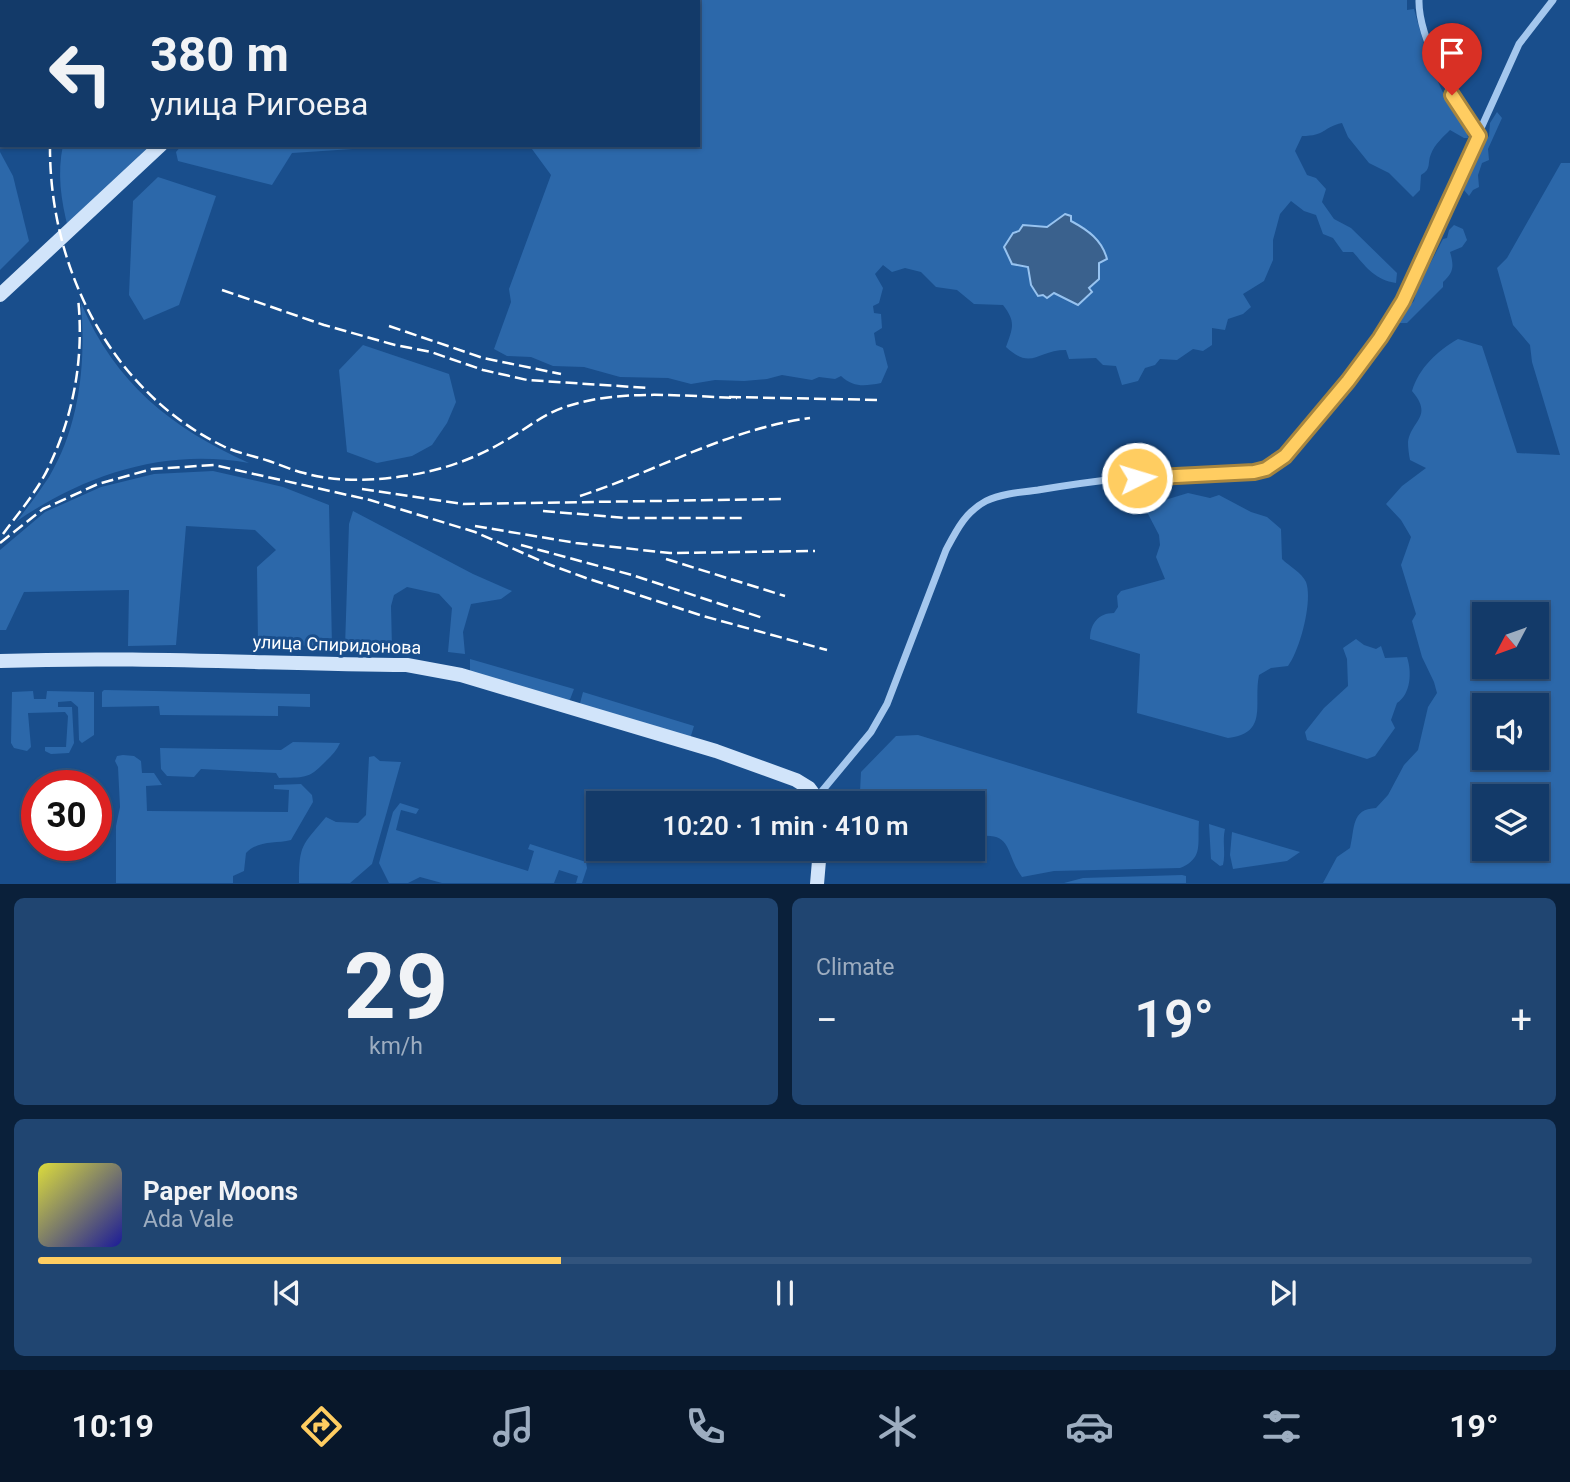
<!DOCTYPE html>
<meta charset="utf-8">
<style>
:root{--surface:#133a69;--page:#204571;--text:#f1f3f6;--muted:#9dadc0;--line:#32547d;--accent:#ffcd61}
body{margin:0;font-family:Roboto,sans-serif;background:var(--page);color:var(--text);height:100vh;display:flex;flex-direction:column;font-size:26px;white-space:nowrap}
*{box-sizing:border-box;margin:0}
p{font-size:23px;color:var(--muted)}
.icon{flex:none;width:38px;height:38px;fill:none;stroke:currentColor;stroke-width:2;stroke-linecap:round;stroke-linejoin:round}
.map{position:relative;height:884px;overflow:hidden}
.side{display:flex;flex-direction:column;gap:14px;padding:14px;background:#0a203a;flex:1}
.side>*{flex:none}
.banner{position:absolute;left:0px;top:0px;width:700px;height:147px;box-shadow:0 2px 5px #0004,0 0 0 2px var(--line);background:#133a69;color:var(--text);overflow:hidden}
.needle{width:46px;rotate:229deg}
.controls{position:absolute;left:1472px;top:602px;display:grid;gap:14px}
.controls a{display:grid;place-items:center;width:77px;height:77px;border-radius:0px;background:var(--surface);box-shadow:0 2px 5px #0004,0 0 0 2px var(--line);font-size:35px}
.speed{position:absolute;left:21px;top:770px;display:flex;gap:14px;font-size:35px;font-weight:700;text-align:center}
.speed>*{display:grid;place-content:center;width:91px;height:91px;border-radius:50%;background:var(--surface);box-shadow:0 2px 5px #0004,0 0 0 2px var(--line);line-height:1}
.speed .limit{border:10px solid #d22;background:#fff;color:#111}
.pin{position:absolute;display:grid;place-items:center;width:60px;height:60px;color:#fff;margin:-72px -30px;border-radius:50% 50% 50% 0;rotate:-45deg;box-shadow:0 0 7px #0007}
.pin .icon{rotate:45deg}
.me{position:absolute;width:77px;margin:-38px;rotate:85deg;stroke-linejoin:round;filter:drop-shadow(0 0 5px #0008)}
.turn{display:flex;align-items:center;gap:24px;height:147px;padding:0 35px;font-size:32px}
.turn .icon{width:91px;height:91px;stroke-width:2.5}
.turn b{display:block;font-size:49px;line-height:60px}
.big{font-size:52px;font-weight:600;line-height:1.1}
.side .card{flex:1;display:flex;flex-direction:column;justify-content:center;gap:10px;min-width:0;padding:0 24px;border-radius:10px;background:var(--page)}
.side .dial{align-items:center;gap:0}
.dial b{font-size:91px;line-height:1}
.song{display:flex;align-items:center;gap:21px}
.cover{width:84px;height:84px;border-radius:10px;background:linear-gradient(135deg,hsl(60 70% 55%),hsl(240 70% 35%))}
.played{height:7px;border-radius:4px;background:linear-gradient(90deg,var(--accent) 35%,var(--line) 35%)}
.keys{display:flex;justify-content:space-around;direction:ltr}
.heat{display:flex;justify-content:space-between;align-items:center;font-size:38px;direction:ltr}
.side .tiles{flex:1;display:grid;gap:14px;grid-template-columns:1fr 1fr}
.card:last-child{grid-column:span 2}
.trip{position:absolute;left:586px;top:791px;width:399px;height:70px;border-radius:0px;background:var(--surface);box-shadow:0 2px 5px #0004,0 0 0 2px var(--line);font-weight:600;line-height:70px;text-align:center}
.dock{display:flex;height:112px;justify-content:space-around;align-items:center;background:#08172a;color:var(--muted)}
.dock .icon{width:49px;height:49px}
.dock .current{color:var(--accent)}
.dock b{font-size:32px;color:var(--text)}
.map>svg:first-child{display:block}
.green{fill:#2c68aa;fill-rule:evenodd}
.water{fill:#3a618d;stroke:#97c3f0;stroke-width:2}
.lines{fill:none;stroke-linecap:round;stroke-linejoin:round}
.street{stroke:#a4c7ee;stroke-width:7}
.secondary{stroke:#d1e4fa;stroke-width:14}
.rail{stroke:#fff;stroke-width:2.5;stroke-dasharray:12 5;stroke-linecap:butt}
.route-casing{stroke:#a6853f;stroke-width:18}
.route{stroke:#ffcd61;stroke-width:12}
.labels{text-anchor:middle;stroke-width:6;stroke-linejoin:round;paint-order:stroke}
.street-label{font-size:18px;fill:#fff;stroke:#194e8c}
</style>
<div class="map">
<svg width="1570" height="884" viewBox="0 0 1570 884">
<rect width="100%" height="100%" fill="#194e8c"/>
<!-- green -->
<g class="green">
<path d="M 294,0 L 1407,0 L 1407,10 L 1414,9 C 1423,42 1433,76 1450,106 C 1456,117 1467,125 1468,138 L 1464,138 L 1450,130 C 1444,136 1434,145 1431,154 C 1427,163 1432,169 1421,175 L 1420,190 L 1413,197 L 1389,173 L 1369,163 L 1348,137 L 1342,123 C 1323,127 1326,136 1302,136 L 1295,151 L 1307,175 L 1316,178 L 1326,189 L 1322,202 L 1334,219 L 1351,228 L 1397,273 L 1396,283 C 1375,280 1366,267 1353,252 L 1343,252 L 1333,238 L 1323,234 L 1316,215 L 1304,211 L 1291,201 L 1280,214 L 1273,240 L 1273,260 L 1264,281 L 1243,294 L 1251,307 L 1243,314 L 1228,319 L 1225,330 L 1212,328 L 1212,345 L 1203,351 L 1193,349 L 1177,360 L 1160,359 L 1155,365 L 1145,368 L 1138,381 L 1122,385 L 1116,366 L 1103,365 L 1096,358 L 1069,359 L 1066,350 C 1037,350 1032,371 1006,347 C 1013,327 1016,322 1003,305 L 974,304 L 957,290 L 936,287 L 921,272 L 905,268 L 892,272 L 883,265 L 875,274 L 883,288 L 879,303 L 873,306 L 874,313 L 881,314 L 882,328 L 874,333 L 876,345 L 883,348 L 888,367 L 881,383 C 865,386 854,388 841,376 L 835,379 L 819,377 L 812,380 L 782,375 L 767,379 L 744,381 L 715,380 L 691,384 L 668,378 L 620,377 L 584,367 L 553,366 L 531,357 L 507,356 L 494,349 L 511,302 L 509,289 L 551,175 L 529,145 L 698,145 L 698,2 L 292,2 ZM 1059,219 L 1071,221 L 1090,231 L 1089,288 L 1092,292 L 1070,299 L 1054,293 L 1043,295 L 1031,285 L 1028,267 L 1013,233 L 1019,231 L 1023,225 L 1047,227 Z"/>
<path d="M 1497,112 L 1502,118 L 1488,149 L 1489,160 L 1482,163 L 1478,175 L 1479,187 L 1473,190 L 1469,196 L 1464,190 L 1479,149 L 1489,136 L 1490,123 Z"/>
<path d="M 63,145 L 156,145 L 68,228 C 61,200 57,174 63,145 Z"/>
<path d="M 182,145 L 414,145 L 292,153 L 272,185 L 178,161 L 176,152 Z"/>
<path d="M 0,152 L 13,176 L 29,241 L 0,270 Z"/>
<path d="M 1561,163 L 1570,163 L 1570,883 L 1323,883 L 1337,857 L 1350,848 C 1355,828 1351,809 1376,808 L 1388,795 L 1404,765 L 1418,750 L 1428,707 L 1437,693 L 1434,682 L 1422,657 L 1412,621 L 1416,614 L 1401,565 L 1411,537 L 1401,520 L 1386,504 L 1402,486 L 1426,468 L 1410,460 C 1409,455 1408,448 1408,442 C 1411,420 1434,417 1412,391 C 1419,368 1437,351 1458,339 L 1482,346 L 1517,453 L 1560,455 L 1532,362 L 1530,345 L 1513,325 L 1497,268 L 1507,258 ZM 1536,614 L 1536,667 L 1484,667 L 1484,614 ZM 1484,705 L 1536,705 L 1536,758 L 1484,758 ZM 1484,796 L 1536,796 L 1536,849 L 1484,849 Z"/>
<path d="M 158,177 L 216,196 L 179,305 L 144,320 L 129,295 L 133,201 Z"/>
<path d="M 1454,225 L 1463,229 L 1467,240 L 1462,247 L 1450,252 C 1454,266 1454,272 1443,282 L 1443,287 L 1407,323 L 1399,323 L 1401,314 L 1414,301 L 1417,289 L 1443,239 L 1447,238 L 1449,230 Z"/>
<path d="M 81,303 C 115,383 171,428 249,463 C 165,448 86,474 17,521 C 28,507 39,492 49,477 C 80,425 86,362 81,303 Z"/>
<path d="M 363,345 L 449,374 L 456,402 L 447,423 L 432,445 L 412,456 L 377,463 L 347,452 L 339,370 Z"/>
<path d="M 213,471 L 283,487 L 329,505 L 332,646 L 258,645 L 257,567 L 276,550 L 255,530 L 186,526 L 176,645 L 128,646 L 129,590 L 24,592 L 6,630 L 0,630 L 0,550 L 45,512 L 101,487 L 154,474 Z"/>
<path d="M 1188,493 L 1210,498 L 1219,495 L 1251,512 L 1267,517 L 1281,529 L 1282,559 C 1289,566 1302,573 1306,582 C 1313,601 1300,650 1288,666 L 1271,668 L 1259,675 C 1253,704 1269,733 1228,738 L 1137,713 L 1140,654 L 1090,639 C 1090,624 1098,613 1114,613 L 1118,607 L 1117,596 L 1121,591 L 1165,579 L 1156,557 L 1160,545 L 1159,535 L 1147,512 L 1165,500 Z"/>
<path d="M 353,511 L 473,574 L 512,591 L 501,599 L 471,604 L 463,632 L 465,654 L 448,652 L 452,608 L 439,594 L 407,587 L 394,595 L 391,606 L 392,648 L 375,650 L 345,647 L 349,524 Z"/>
<path d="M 1356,639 L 1364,645 L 1376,649 L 1381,646 L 1385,658 L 1407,657 C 1412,672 1411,694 1397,703 L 1391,720 L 1395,728 L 1375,756 L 1367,759 L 1307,740 L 1305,732 L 1324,708 L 1348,686 L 1347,659 L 1343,648 Z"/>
<path d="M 470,659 L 574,689 L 569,702 L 470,673 Z"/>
<path d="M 104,690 L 310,694 L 310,707 L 278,706 L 278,716 L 160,715 L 159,706 L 102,707 L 102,692 Z"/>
<path d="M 33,691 L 34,699 L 46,699 L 47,691 L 94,692 L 94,735 L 82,743 L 79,740 L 78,707 L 71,701 L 58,702 L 58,707 L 72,707 L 74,743 L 69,753 L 51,754 L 45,751 L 45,747 L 66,747 L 68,716 L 65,712 L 28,713 L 31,747 L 27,751 L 14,748 L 11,743 L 12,692 Z"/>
<path d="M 583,692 L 694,726 L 689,742 L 579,707 Z"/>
<path d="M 918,735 L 1199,821 C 1197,844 1204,858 1180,868 L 1054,871 L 1022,877 C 1004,852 1014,830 973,837 L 973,803 L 868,802 L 860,792 L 861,772 L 896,736 Z"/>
<path d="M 293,742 L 340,743 C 337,750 332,755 326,761 C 308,780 304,777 279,778 L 276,773 L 201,769 L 194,777 L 167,776 L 161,769 L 160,748 L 281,750 Z"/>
<path d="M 123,755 L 134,756 L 141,761 L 142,773 L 154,773 L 162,785 L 146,786 L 147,811 L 288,812 L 289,790 L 274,789 L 274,785 L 301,784 L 312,795 L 313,802 L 291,840 C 275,844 258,840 246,853 L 244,871 L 233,876 L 233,883 L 116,883 L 116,826 L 120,807 L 118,767 L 115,761 L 117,756 Z"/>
<path d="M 374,756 L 380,761 L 401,762 L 372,864 L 350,883 L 299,883 C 299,844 302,846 326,817 L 336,822 L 358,823 L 366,815 L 369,757 Z"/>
<path d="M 400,803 L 419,809 L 416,814 L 401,810 L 396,830 L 528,871 L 534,851 L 528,849 L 530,844 L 586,862 L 587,868 L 582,883 L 576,883 L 578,876 L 559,870 L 554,883 L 442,883 L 420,877 L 408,883 L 389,883 L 379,863 L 393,812 Z"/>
<path d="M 1209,824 L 1225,829 C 1222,841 1226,853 1223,865 L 1220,866 L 1211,859 Z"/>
<path d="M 1232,832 L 1300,852 L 1287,861 L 1233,869 L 1230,855 Z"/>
<path d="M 1182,875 L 1186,876 L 1186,883 L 1064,883 L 1083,878 Z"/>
</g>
<!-- water -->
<path class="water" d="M 1065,214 L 1071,216 L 1071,221 C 1088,230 1102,240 1107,259 L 1099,263 L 1099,279 L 1089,288 L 1092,292 L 1078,305 L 1054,293 L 1047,298 L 1043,295 L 1038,296 L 1031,285 L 1028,267 L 1012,264 L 1004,247 L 1013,233 L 1019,231 L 1023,225 L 1047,227 Z"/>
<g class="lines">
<!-- street -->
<g class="street">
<path d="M 1419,0 C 1418,39 1456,105 1479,136"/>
<path d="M 817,797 L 871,732 L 887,704 L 946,550 C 956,531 965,512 986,501 C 1000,494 1021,492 1038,490 C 1086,482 1137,475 1186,474 C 1212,473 1241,479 1266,469 C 1302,456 1380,337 1403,301 L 1519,44 L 1553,0"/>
</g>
<!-- secondary -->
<g class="secondary">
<path d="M 282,2 L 283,0"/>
<path d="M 0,295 L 161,145"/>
<path d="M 0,661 C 136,656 271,664 407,665 L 461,675 L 716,751 L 796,780 L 809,788 L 820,803"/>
<path d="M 817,884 L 820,849"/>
</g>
<!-- rail -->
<g class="rail">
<path d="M 96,2 L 98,0"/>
<path d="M 50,145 C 49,267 110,391 223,446 C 237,453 254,456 269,461 C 280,465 292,470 304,473 C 334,482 373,481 404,476 C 440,471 472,460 503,442 C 525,430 544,413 568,406 C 621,389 682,396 737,398"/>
<path d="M 222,290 L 324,325 L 395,345 L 431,352 L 483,370 L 527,380 L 649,388"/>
<path d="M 389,326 L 483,358 L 561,374"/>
<path d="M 729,397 L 881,400"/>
<path d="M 362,489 L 463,504 L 782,499"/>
<path d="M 580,496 C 657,471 728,429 810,418"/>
<path d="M 543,511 L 627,518 L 744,518"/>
<path d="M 475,526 L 576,543 L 670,553 L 815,551"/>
<path d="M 3,534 C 20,511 40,488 51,462 C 75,410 84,354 78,298"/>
<path d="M 0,543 L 43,509 L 98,484 L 152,469 L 214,465 L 370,500 L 475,532 L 548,564 L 586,578 L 703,616 L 827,650"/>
<path d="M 521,545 L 632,575 L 763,618"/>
<path d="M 666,559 L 785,596"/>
</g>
</g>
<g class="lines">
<!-- route casing -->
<g class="route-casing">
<path id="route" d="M 1137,478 L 1254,472 L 1266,469 L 1285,456 L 1348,381 L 1380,338 L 1403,301 L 1479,136 L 1452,95"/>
</g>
<!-- route -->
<use href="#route" class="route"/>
</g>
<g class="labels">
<!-- street labels -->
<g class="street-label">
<text transform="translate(337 645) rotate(2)" y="6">улица Спиридонова</text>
</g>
</g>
</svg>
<div class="controls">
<a><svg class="needle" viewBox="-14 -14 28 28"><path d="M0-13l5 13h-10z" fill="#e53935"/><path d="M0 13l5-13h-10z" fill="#9dadc0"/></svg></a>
<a><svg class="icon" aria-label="sound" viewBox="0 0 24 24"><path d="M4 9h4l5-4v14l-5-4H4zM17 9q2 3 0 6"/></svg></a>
<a><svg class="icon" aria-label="layers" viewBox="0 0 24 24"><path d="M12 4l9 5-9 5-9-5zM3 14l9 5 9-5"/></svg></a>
</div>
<div class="speed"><div class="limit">30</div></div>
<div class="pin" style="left:1452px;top:95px;background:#d93025"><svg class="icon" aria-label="arrive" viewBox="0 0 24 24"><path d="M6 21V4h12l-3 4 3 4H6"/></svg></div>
<svg class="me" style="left:1137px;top:478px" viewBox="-20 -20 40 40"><circle r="17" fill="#ffcd61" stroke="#fff" stroke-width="3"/><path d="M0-11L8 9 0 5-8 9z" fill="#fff"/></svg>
<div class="trip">10:20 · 1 min · 410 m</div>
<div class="banner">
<div class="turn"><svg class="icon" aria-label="left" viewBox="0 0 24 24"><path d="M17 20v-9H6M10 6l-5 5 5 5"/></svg><div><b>380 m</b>улица Ригоева</div></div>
</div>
</div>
<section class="side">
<div class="tiles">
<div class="card dial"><b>29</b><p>km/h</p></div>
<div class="card"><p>Climate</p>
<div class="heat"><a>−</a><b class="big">19°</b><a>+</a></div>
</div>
<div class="card">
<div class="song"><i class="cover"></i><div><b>Paper Moons</b><p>Ada Vale</p></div></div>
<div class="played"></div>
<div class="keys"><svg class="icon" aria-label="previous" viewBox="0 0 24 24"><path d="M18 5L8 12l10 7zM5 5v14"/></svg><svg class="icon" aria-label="pause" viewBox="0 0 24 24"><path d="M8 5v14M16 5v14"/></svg><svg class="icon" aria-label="next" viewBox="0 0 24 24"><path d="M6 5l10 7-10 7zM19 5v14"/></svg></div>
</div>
</div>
</section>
<nav class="dock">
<b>10:19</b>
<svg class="icon current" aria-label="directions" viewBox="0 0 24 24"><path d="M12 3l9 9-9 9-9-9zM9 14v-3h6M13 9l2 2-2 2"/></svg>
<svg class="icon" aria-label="music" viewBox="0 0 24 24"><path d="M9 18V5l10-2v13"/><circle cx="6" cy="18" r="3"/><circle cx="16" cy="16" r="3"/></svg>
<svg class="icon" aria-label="phone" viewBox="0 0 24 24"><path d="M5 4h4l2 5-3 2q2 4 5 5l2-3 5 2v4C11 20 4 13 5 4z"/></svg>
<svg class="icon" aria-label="climate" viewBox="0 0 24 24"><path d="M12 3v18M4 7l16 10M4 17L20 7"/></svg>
<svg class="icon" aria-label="car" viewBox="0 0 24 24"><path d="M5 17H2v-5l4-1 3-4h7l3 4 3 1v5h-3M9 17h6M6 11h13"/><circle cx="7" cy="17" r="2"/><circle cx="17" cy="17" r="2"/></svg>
<svg class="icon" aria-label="filters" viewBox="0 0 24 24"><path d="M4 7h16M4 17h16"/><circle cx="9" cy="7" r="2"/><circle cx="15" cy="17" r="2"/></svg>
<b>19°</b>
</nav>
